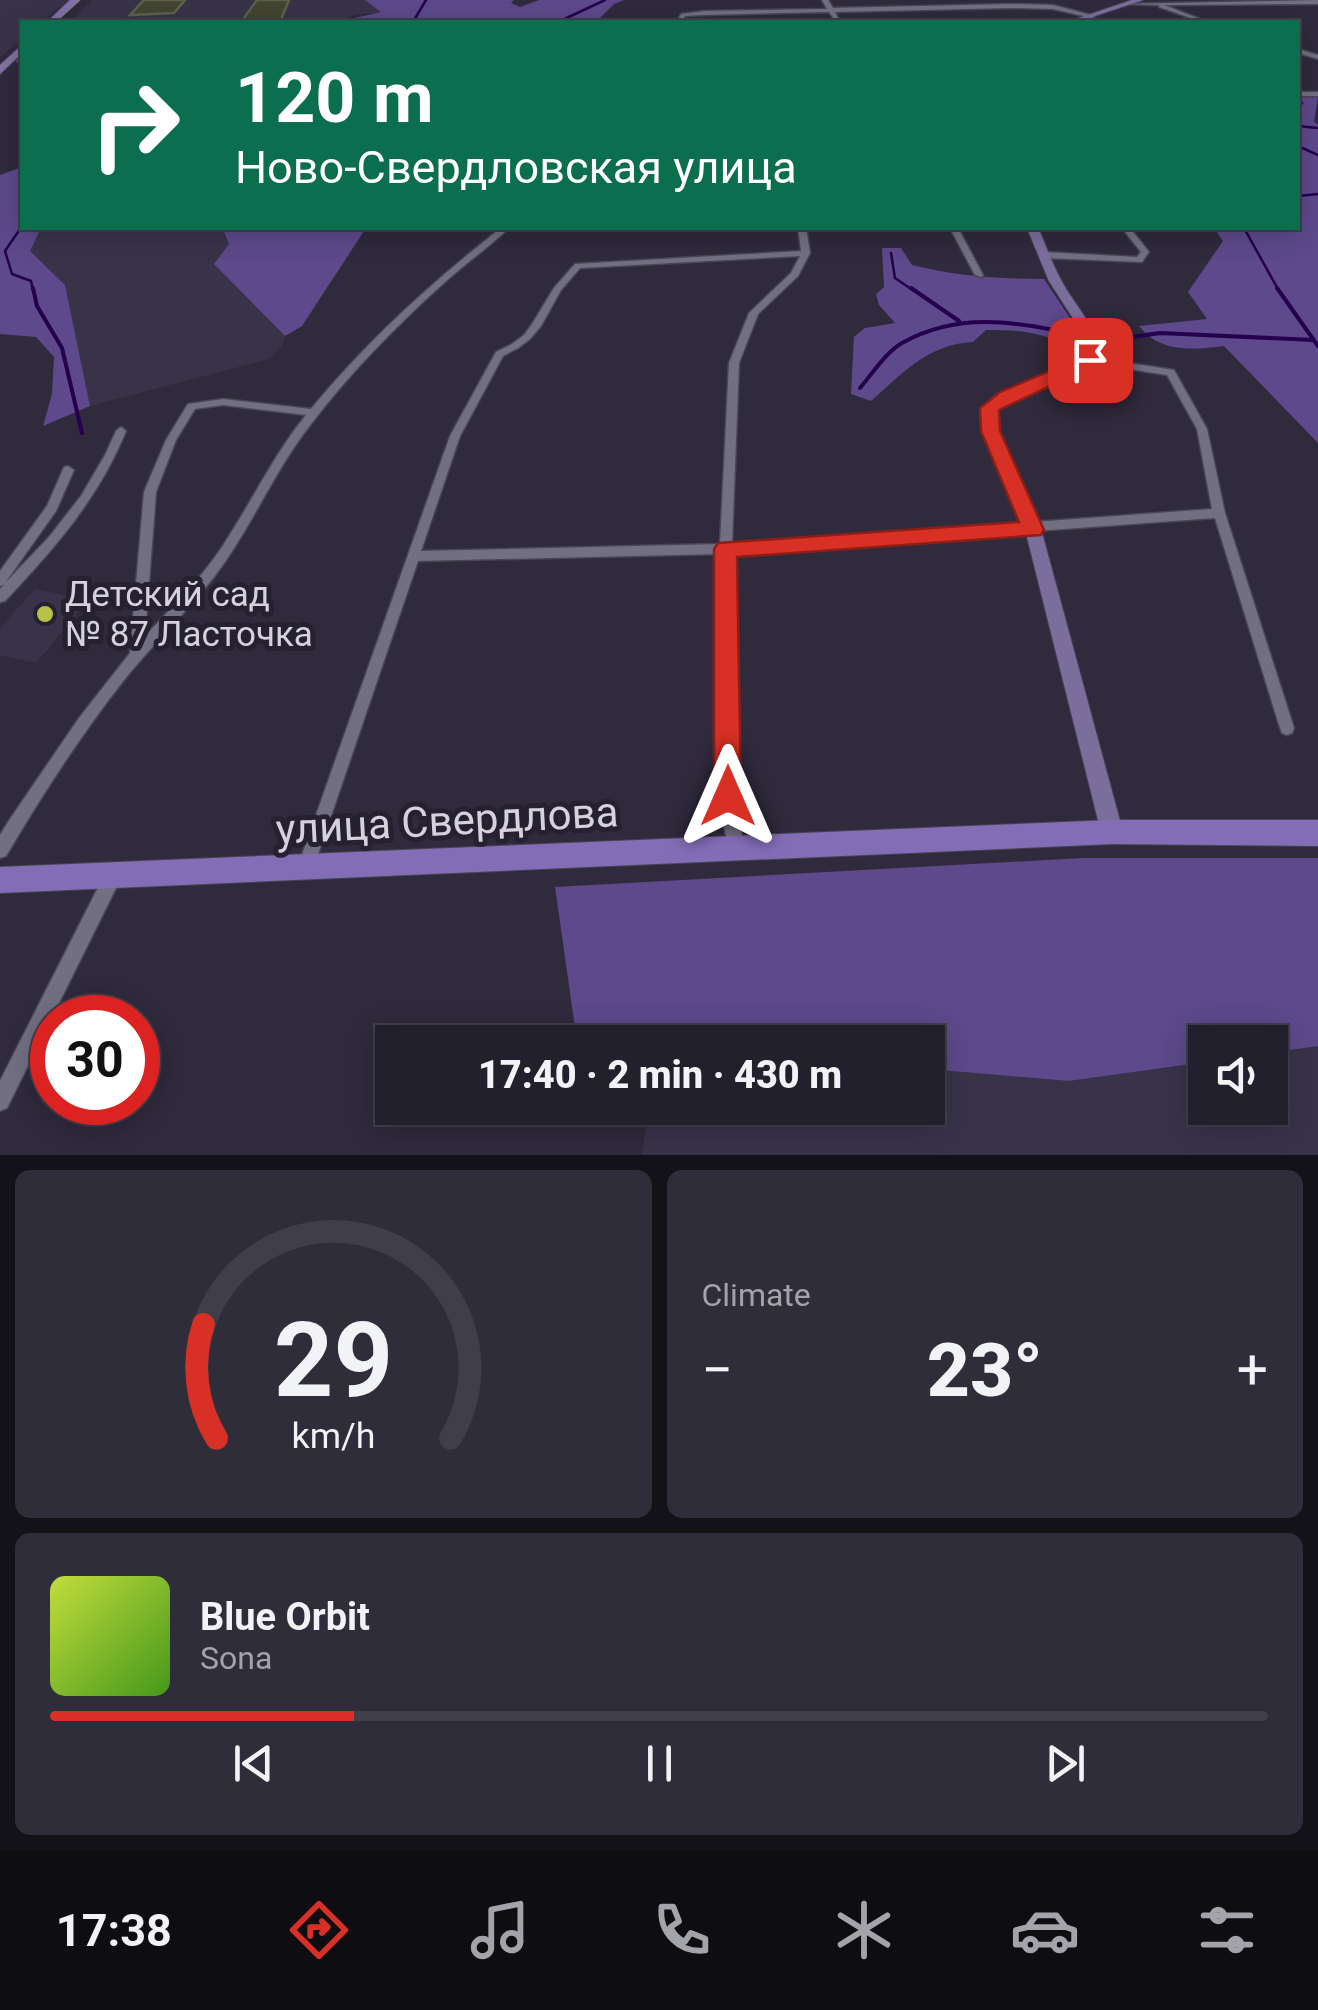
<!DOCTYPE html>
<meta charset="utf-8">
<style>
:root{--surface:#23202d;--page:#2f2d39;--text:#f1f3f6;--muted:#a3a3aa;--line:#403e49;--accent:#d93025}
body{margin:0;font-family:Roboto,sans-serif;background:var(--page);color:var(--text);height:100vh;display:flex;flex-direction:column;font-size:38px;white-space:nowrap}
*{box-sizing:border-box;margin:0}
p{font-size:32px;color:var(--muted)}
.icon{flex:none;width:55px;height:55px;fill:none;stroke:currentColor;stroke-width:2;stroke-linecap:round;stroke-linejoin:round}
.map{position:relative;height:1155px;overflow:hidden}
.sheet{display:flex;flex-direction:column;gap:15px;padding:15px;background:#131219;flex:1}
.sheet>*{flex:none}
.hud{position:absolute;left:20px;top:20px;width:1280px;height:210px;border-radius:0px;box-shadow:0 5px 25px #0003,0 0 0 2px var(--line);background:#0b6e4f;color:#fff;overflow:hidden}
.controls{position:absolute;left:1188px;top:1025px;display:grid;gap:20px}
.controls a{display:grid;place-items:center;width:100px;height:100px;border-radius:0px;background:var(--surface);box-shadow:0 5px 25px #0003,0 0 0 2px var(--line);font-size:50px}
.speed{position:absolute;left:30px;top:995px;display:flex;gap:20px;font-size:50px;font-weight:700;text-align:center}
.speed>*{display:grid;place-content:center;width:130px;height:130px;border-radius:50%;background:var(--surface);box-shadow:0 5px 25px #0003,0 0 0 2px var(--line);line-height:1}
.speed .limit{border:15px solid #d22;background:#fff;color:#111}
.pin{position:absolute;display:grid;place-items:center;width:85px;height:85px;color:#fff;margin:-42px;border-radius:20px;box-shadow:0 5px 15px #0006}
.me{position:absolute;width:110px;margin:-55px;rotate:0deg;stroke-linejoin:round;filter:drop-shadow(0 0 8px #0008)}
.turn{display:flex;align-items:center;gap:35px;height:210px;padding:0 50px;font-size:45px}
.turn .icon{width:130px;height:130px;stroke-width:2.5}
.turn b{display:block;font-size:70px;line-height:85px}
.big{font-size:75px;font-weight:800;line-height:1.1}
.sheet .card{flex:1;display:flex;flex-direction:column;justify-content:center;gap:15px;min-width:0;padding:0 35px;border-radius:15px;background:var(--page)}
.sheet .dial{align-items:center;gap:0}
.dial svg{height:260px;overflow:visible;fill:none;stroke:var(--line);stroke-width:7;stroke-linecap:round;text-anchor:middle}
.dial text{fill:var(--text);stroke:none}
.song{display:flex;align-items:center;gap:30px}
.cover{width:120px;height:120px;border-radius:15px;background:linear-gradient(135deg,hsl(70 70% 55%),hsl(100 70% 35%))}
.played{height:10px;border-radius:5px;background:linear-gradient(90deg,var(--accent) 25%,var(--line) 25%)}
.keys{display:flex;justify-content:space-around;direction:ltr}
.heat{display:flex;justify-content:space-between;align-items:center;font-size:55px;direction:ltr}
.sheet .tiles{flex:1;display:grid;gap:15px;grid-template-columns:1fr 1fr}
.card:last-child{grid-column:span 2}
.trip{position:absolute;left:375px;top:1025px;width:570px;height:100px;border-radius:0px;background:var(--surface);box-shadow:0 5px 25px #0003,0 0 0 2px var(--line);font-weight:800;line-height:100px;text-align:center}
.menu{display:flex;height:160px;justify-content:space-around;align-items:center;background:#0e0d12;color:var(--muted)}
.menu .icon{width:70px;height:70px}
.menu .on{color:var(--accent)}
.menu b{font-size:45px;color:var(--text)}
.map>svg:first-child{display:block}
.built{fill:#39334a}
.green{fill:#5d498b}
.lines{fill:none;stroke-linecap:round;stroke-linejoin:round}
.stream-far1{stroke:#24004d;stroke-width:2.5}
.stream{stroke:#24004d;stroke-width:4}
.building{fill:#434531;stroke:#5d604b;stroke-width:2.5}
.minor-casing{stroke:#484554;stroke-width:3}
.secondary-casing{stroke:#484554;stroke-width:2}
.primary-casing{stroke:#484554;stroke-width:2}
.minor{fill:#736f83;fill-rule:evenodd}
.secondary{fill:#7b6e9d;fill-rule:evenodd}
.primary{fill:#846db7;fill-rule:evenodd}
.tram{stroke:#7e7a89;stroke-width:2.5}
.route{fill:#d93025;stroke:#8d1f18;stroke-width:2.5}
.poi-dot{fill:#b8c147;stroke:#252131;stroke-width:4}
.labels{text-anchor:middle;stroke-width:10;stroke-linejoin:round;paint-order:stroke}
.poi-label{font-size:35px;fill:#d5d2de;stroke:#252131;text-anchor:start}
.near-street-label{font-size:42px;fill:#d5d2de;stroke:#252131}
</style>
<div class="map">
<svg width="1318" height="1155" viewBox="0 0 1318 1155">
<rect width="100%" height="100%" fill="#2f2a3c"/>
<!-- built -->
<g class="built">
<path d="M 0,0 L 68,0 L 41,22 L 22,22 L 22,39 L 0,57 Z"/>
<path d="M 93,0 L 365,0 L 383,12 L 355,15 L 337,22 L 69,22 Z"/>
<path d="M 41,228 L 207,228 L 224,232 L 230,245 L 215,264 L 285,336 L 282,346 L 269,359 L 90,406 L 65,285 L 29,251 Z"/>
<path d="M 35,589 L 89,600 L 36,663 L 0,655 L 0,628 Z"/>
<path d="M 1318,1046 L 1318,1155 L 642,1155 L 649,1108 L 928,1108 L 928,1069 L 1069,1081 L 1205,1062 L 1205,1108 L 1270,1108 L 1270,1053 Z"/>
</g>
<!-- green -->
<g class="green">
<path d="M 365,0 L 514,0 L 511,3 L 520,7 L 539,0 L 624,0 L 614,4 L 596,22 L 337,22 L 381,12 Z"/>
<path d="M 1298,96 L 1318,96 L 1314,122 L 1318,124 L 1318,443 L 1224,346 C 1193,350 1160,353 1139,326 L 1207,319 L 1188,292 L 1223,241 L 1214,228 L 1298,228 Z"/>
<path d="M 22,167 L 22,228 L 41,228 L 30,251 L 65,285 L 90,406 L 43,426 L 52,394 L 54,357 L 36,337 L 0,334 L 0,175 Z"/>
<path d="M 207,228 L 366,228 L 302,326 L 285,336 L 214,264 L 229,244 L 224,232 Z"/>
<path d="M 882,248 L 901,248 L 912,265 C 956,276 999,279 1044,279 L 1076,327 L 1075,354 C 1051,331 1019,330 986,330 L 973,342 C 928,344 903,373 871,401 L 851,394 L 854,337 L 865,328 L 895,323 L 879,305 L 876,294 L 884,287 Z"/>
<path d="M 1082,858 L 1318,858 L 1318,1046 L 1270,1053 L 1270,1042 L 1205,1042 L 1205,1062 L 1069,1081 L 928,1069 L 928,1042 L 674,1042 L 575,1028 L 555,887 Z"/>
</g>
<g class="lines">
<!-- stream-far1 -->
<g class="stream-far1">
<path d="M 413,22 L 426,0"/>
<path d="M 558,22 L 605,0"/>
<path d="M 1298,110 L 1302,103"/>
<path d="M 1298,126 L 1318,128"/>
<path d="M 1298,146 L 1318,155"/>
<path d="M 1298,196 L 1318,194"/>
<path d="M 22,226 L 5,251 L 12,274 L 31,281 L 33,291"/>
<path d="M 1244,228 L 1279,291"/>
<path d="M 891,253 L 895,278 L 914,291"/>
</g>
<!-- stream -->
<g class="stream">
<path d="M 33,288 L 37,306 L 62,348 L 82,433"/>
<path d="M 911,288 L 959,321"/>
<path d="M 1277,288 L 1318,346"/>
<path d="M 1104,341 L 1160,333 L 1313,340"/>
<path d="M 860,388 C 872,374 886,352 902,343 C 959,311 1014,322 1075,334"/>
</g>
</g>
<!-- building -->
<g class="building">
<path d="M 144,0 L 185,0 L 174,13 L 130,15 Z"/>
<path d="M 257,0 L 289,0 L 280,22 L 241,22 Z"/>
</g>
<g class="lines">
<!-- minor casing -->
<g class="minor-casing">
<g id="minor">
<path d="M 822,0 L 828,0 L 833,8 L 1011,4 L 1053,5 L 1095,16 L 1092,18 L 1053,9 L 1011,8 L 835,12 L 840,22 L 836,22 L 829,12 L 704,15 L 685,16 L 682,22 L 677,22 L 681,14 L 704,11 L 827,9 Z"/>
<path d="M 1318,0 L 1318,4 L 1164,5 L 1208,22 L 1202,22 L 1159,7 L 1159,5 L 1123,4 Z"/>
<path d="M 1298,49 L 1318,55 L 1318,59 L 1298,53 Z"/>
<path d="M 22,59 L 22,63 L 17,61 L 18,60 Z"/>
<rect x="1298" y="92" width="20" height="4"/>
<path d="M 501,228 L 509,228 C 489,247 466,263 445,282 C 397,325 350,373 311,424 C 273,472 251,529 214,577 C 186,613 153,644 124,680 C 80,736 42,795 6,856 L 0,858 L 0,835 L 10,819 L 79,718 L 130,653 L 144,492 L 166,440 L 188,404 L 223,399 L 311,409 C 367,341 432,282 501,228 ZM 223,405 L 306,415 C 273,456 251,503 222,547 C 200,580 172,607 145,636 L 156,492 L 176,440 L 195,409 Z"/>
<path d="M 798,228 L 806,228 L 810,253 L 798,276 L 758,314 L 739,363 L 732,544 L 1212,509 L 1197,429 L 1167,375 L 1090,363 L 1085,360 L 1090,357 L 1174,370 L 1207,429 L 1225,513 L 1294,728 L 1292,733 L 1287,735 L 1282,733 L 1280,728 L 1215,518 L 732,553 L 735,797 L 744,848 L 742,854 L 736,856 L 730,854 L 728,848 L 719,797 L 720,554 L 418,561 L 314,866 L 312,872 L 306,874 L 300,872 L 298,866 L 450,436 L 496,352 L 512,344 L 524,335 L 532,324 L 554,288 L 575,264 L 801,251 ZM 800,256 L 791,273 L 749,313 L 729,363 L 720,544 L 421,551 L 460,436 L 503,356 L 518,348 L 530,339 L 541,326 L 561,290 L 580,268 Z"/>
<path d="M 950,228 L 958,228 L 983,275 L 982,277 L 975,275 Z"/>
<path d="M 1122,228 L 1130,228 L 1149,252 L 1142,262 L 1044,258 L 1040,255 L 1044,252 L 1137,257 L 1141,252 Z"/>
<path d="M 121,427 L 126,431 C 99,498 54,549 5,601 L 0,602 L 0,589 L 4,585 L 0,586 L 0,571 L 47,506 L 64,467 L 68,466 L 74,470 L 56,511 L 5,583 L 49,537 L 81,496 L 105,455 L 116,431 Z"/>
<path d="M 114,866 L 120,868 L 122,874 L 120,880 L 7,1108 L 0,1111 L 0,1081 L 108,868 Z"/>
</g>
</g>
<!-- secondary casing -->
<g class="secondary-casing">
<g id="secondary">
<path d="M 1132,0 L 1143,0 L 1077,22 L 1067,22 Z"/>
<path d="M 1027,228 L 1038,228 C 1046,245 1052,264 1061,280 C 1076,309 1099,325 1097,360 L 1011,399 L 996,410 L 998,431 L 1041,529 L 1123,832 L 1120,840 L 1112,843 L 1104,840 L 1101,832 L 1025,529 L 984,431 L 984,405 L 1001,393 L 1083,358 L 1080,329 L 1049,281 Z"/>
</g>
</g>
<!-- primary casing -->
<g class="primary-casing">
<g id="primary">
<path d="M 70,0 L 79,0 L 56,22 L 47,22 Z"/>
<path d="M 22,45 L 22,53 L 0,74 L 0,65 Z"/>
<path d="M 1112,820 L 1318,820 L 1318,846 L 1112,844 L 0,893 L 0,867 Z"/>
</g>
</g>
<!-- minor -->
<use href="#minor" class="minor"/>
<!-- secondary -->
<use href="#secondary" class="secondary"/>
<!-- primary -->
<use href="#primary" class="primary"/>
<!-- tram -->
<g class="tram">
<path d="M 54,22 L 79,0"/>
<path d="M 0,68 L 22,52"/>
</g>
</g>
<!-- route -->
<path class="route" d="M 1090,354 L 1099,360 L 1097,364 L 999,410 L 1000,431 L 1044,530 L 1041,535 L 737,557 L 741,796 L 737,806 L 728,810 L 718,806 L 714,796 L 714,549 L 718,543 L 1019,522 L 981,431 L 980,408 L 1000,392 Z"/>
<!-- markers -->
<circle class="poi-dot" cx="45" cy="614" r="10"/>
<g class="labels">
<!-- poi labels -->
<g class="poi-label">
<text x="65" y="606">Детский сад<tspan x="65" dy="40">№ 87 Ласточка</tspan></text>
</g>
<!-- near-street labels -->
<g class="near-street-label">
<text transform="translate(447 820) rotate(-3)" y="15">улица Свердлова</text>
</g>
</g>
</svg>
<div class="controls">
<a><svg class="icon" aria-label="sound" viewBox="0 0 24 24"><path d="M4 9h4l5-4v14l-5-4H4zM17 9q2 3 0 6"/></svg></a>
</div>
<div class="speed"><div class="limit">30</div></div>
<div class="pin" style="left:1090px;top:360px;background:#d93025"><svg class="icon" aria-label="arrive" viewBox="0 0 24 24"><path d="M6 21V4h12l-3 4 3 4H6"/></svg></div>
<svg class="me" style="left:728px;top:796px" viewBox="-20 -20 40 40"><path d="M0-17L14 15 0 8-14 15z" fill="#d93025" stroke="#fff" stroke-width="4"/></svg>
<div class="trip">17:40 · 2 min · 430 m</div>
<div class="hud">
<div class="turn"><svg class="icon" aria-label="right" viewBox="0 0 24 24"><path d="M7 20v-9h11M14 6l5 5-5 5"/></svg><div><b>120 m</b>Ново-Свердловская улица</div></div>
</div>
</div>
<section class="sheet">
<div class="tiles">
<div class="card dial"><svg viewBox="0 0 100 80">
<path d="M14 69A42 42 0 1 1 86 69"/>
<path d="M14 69A42 42 0 0 1 10 34" stroke="#d93025"/>
<text x="50" y="56" font-size="32" font-weight="700">29</text>
<text x="50" y="72" font-size="11">km/h</text>
</svg></div>
<div class="card"><p>Climate</p>
<div class="heat"><a>−</a><b class="big">23°</b><a>+</a></div>
</div>
<div class="card">
<div class="song"><i class="cover"></i><div><b>Blue Orbit</b><p>Sona</p></div></div>
<div class="played"></div>
<div class="keys"><svg class="icon" aria-label="previous" viewBox="0 0 24 24"><path d="M18 5L8 12l10 7zM5 5v14"/></svg><svg class="icon" aria-label="pause" viewBox="0 0 24 24"><path d="M8 5v14M16 5v14"/></svg><svg class="icon" aria-label="next" viewBox="0 0 24 24"><path d="M6 5l10 7-10 7zM19 5v14"/></svg></div>
</div>
</div>
</section>
<nav class="menu">
<b>17:38</b>
<svg class="icon on" aria-label="directions" viewBox="0 0 24 24"><path d="M12 3l9 9-9 9-9-9zM9 14v-3h6M13 9l2 2-2 2"/></svg>
<svg class="icon" aria-label="music" viewBox="0 0 24 24"><path d="M9 18V5l10-2v13"/><circle cx="6" cy="18" r="3"/><circle cx="16" cy="16" r="3"/></svg>
<svg class="icon" aria-label="phone" viewBox="0 0 24 24"><path d="M5 4h4l2 5-3 2q2 4 5 5l2-3 5 2v4C11 20 4 13 5 4z"/></svg>
<svg class="icon" aria-label="climate" viewBox="0 0 24 24"><path d="M12 3v18M4 7l16 10M4 17L20 7"/></svg>
<svg class="icon" aria-label="car" viewBox="0 0 24 24"><path d="M5 17H2v-5l4-1 3-4h7l3 4 3 1v5h-3M9 17h6M6 11h13"/><circle cx="7" cy="17" r="2"/><circle cx="17" cy="17" r="2"/></svg>
<svg class="icon" aria-label="filters" viewBox="0 0 24 24"><path d="M4 7h16M4 17h16"/><circle cx="9" cy="7" r="2"/><circle cx="15" cy="17" r="2"/></svg>
</nav>
